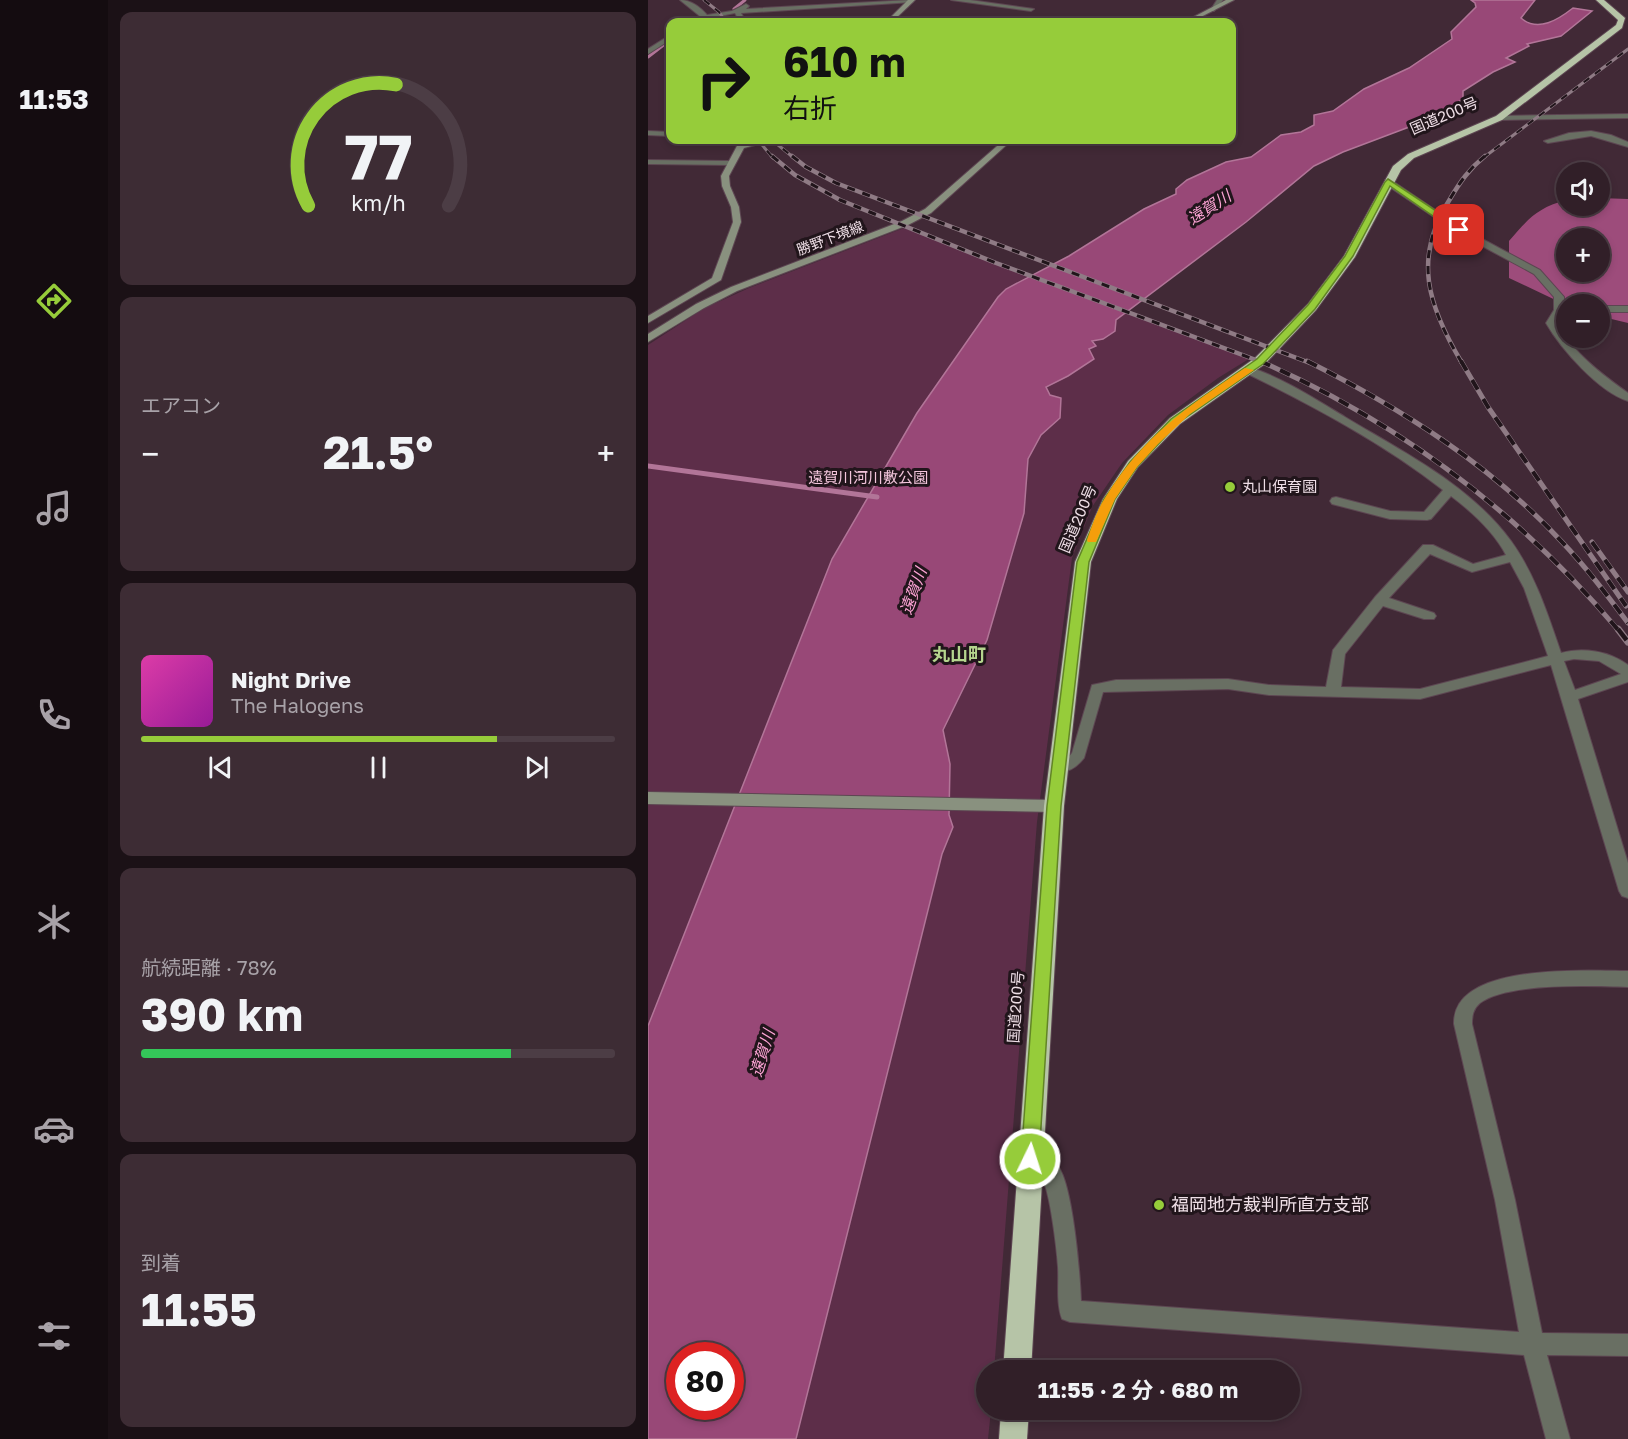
<!DOCTYPE html>
<html lang="ja">
<meta charset="utf-8">
<style>
:root{--surface:#311f28;--page:#3d2c34;--text:#f1f3f6;--muted:#a8a2a8;--line:#4c3d45;--accent:#96cc3a}
body{margin:0;font-family:"Golos Text","Noto Sans JP",sans-serif;background:var(--page);color:var(--text);height:100vh;display:flex;flex-direction:column;font-size:22px;white-space:nowrap}
*{box-sizing:border-box;margin:0}
p{font-size:20px;color:var(--muted)}
.icon{flex:none;width:33px;height:33px;fill:none;stroke:currentColor;stroke-width:2;stroke-linecap:round;stroke-linejoin:round}
.map{position:relative;flex:1;overflow:hidden}
.panel{display:flex;flex-direction:column;gap:12px;padding:12px;background:#1b1116;width:540px}
.panel>*{flex:none}
.banner{position:absolute;left:18px;top:18px;width:570px;height:126px;border-radius:12px;box-shadow:0 3px 9px #0003,0 0 0 2px var(--line);background:#96cc3a;color:#111;overflow:hidden}
.buttons{position:absolute;left:908px;top:162px;display:grid;gap:12px}
.buttons a{display:grid;place-items:center;width:54px;height:54px;border-radius:50%;background:var(--surface);box-shadow:0 3px 9px #0003,0 0 0 2px var(--line);font-size:30px}
.speed{position:absolute;left:18px;top:1342px;display:flex;gap:12px;font-size:30px;font-weight:700;text-align:center}
.speed>*{display:grid;place-content:center;width:78px;height:78px;border-radius:50%;background:var(--surface);box-shadow:0 3px 9px #0003,0 0 0 2px var(--line);line-height:1}
.speed .limit{border:9px solid #d22;background:#fff;color:#111}
.pin{position:absolute;display:grid;place-items:center;width:51px;height:51px;color:#fff;margin:-26px;border-radius:12px;box-shadow:0 3px 9px #0006}
.me{position:absolute;width:66px;margin:-33px;rotate:4deg;stroke-linejoin:round;filter:drop-shadow(0 0 4px #0008)}
.turn{display:flex;align-items:center;gap:21px;height:126px;padding:0 18px;font-size:27px}
.turn .icon{width:78px;height:78px;stroke-width:2.5}
.turn b{display:block;font-size:42px;line-height:51px}
.big{font-size:45px;font-weight:700;line-height:1.1}
.panel .widget{flex:1;display:flex;flex-direction:column;justify-content:center;gap:9px;min-width:0;padding:0 21px;border-radius:12px;background:var(--page)}
.panel .dial{align-items:center;gap:0}
.dial svg{height:156px;overflow:visible;fill:none;stroke:var(--line);stroke-width:7;stroke-linecap:round;text-anchor:middle}
.dial text{fill:var(--text);stroke:none}
.song{display:flex;align-items:center;gap:18px}
.cover{width:72px;height:72px;border-radius:9px;background:linear-gradient(135deg,hsl(320 70% 55%),hsl(300 70% 35%))}
.played{height:6px;border-radius:3px;background:linear-gradient(90deg,var(--accent) 75%,var(--line) 75%)}
.keys{display:flex;justify-content:space-around;direction:ltr}
.heat{display:flex;justify-content:space-between;align-items:center;font-size:33px;direction:ltr}
.charge{height:9px;border-radius:4px;background:linear-gradient(90deg,#34c759 78%,var(--line) 0)}
.trip{position:absolute;left:328px;top:1360px;width:324px;height:60px;border-radius:30px;background:var(--surface);box-shadow:0 3px 9px #0003,0 0 0 2px var(--line);font-weight:700;line-height:60px;text-align:center}
main{display:flex;flex:1;min-height:0}
.menu{display:flex;flex-direction:column;width:108px;justify-content:space-around;align-items:center;background:#140c10;color:var(--muted)}
.menu .icon{width:42px;height:42px}
.menu .selected{color:var(--accent)}
.menu b{font-size:27px;color:var(--text)}
.map>svg:first-child{display:block}
.green{fill:#5d2e49;fill-rule:evenodd}
.forest{fill:#9d4c7b;fill-rule:evenodd}
.water{fill:#984877;stroke:#b27598;stroke-width:1.5;fill-rule:evenodd}
.lines{fill:none;stroke-linecap:round;stroke-linejoin:round}
.stream-far1{stroke:#b27598;stroke-width:3}
.stream{stroke:#b27598;stroke-width:5}
.street-casing{stroke:#5d4652;stroke-width:2}
.secondary-casing{stroke:#5d4652;stroke-width:2}
.highway-casing{stroke:#5d4652;stroke-width:2}
.street{fill:#696f63;fill-rule:evenodd}
.secondary{fill:#89917f;fill-rule:evenodd}
.highway{fill:#b6c4a7;fill-rule:evenodd}
.rail-far3-casing{stroke:#8f7b85;stroke-width:3}
.rail-far2-casing{stroke:#8f7b85;stroke-width:4.5}
.rail-far1-casing{stroke:#8f7b85;stroke-width:5}
.rail-casing{stroke:#8f7b85;stroke-width:7}
.rail-far3{stroke:#21151b;stroke-width:2;stroke-dasharray:7;stroke-linecap:butt}
.rail-far2{stroke:#21151b;stroke-width:3;stroke-dasharray:8;stroke-linecap:butt}
.rail-far1{stroke:#21151b;stroke-width:4;stroke-dasharray:11;stroke-linecap:butt}
.rail{stroke:#21151b;stroke-width:4.5;stroke-dasharray:14;stroke-linecap:butt}
.route{fill:#96cc3a;stroke:#628526;stroke-width:1.5}
.slow{fill:#f59e0b}
.poi-dot{fill:#96cc3a;stroke:#21151b;stroke-width:2}
.labels{text-anchor:middle;stroke-width:6;stroke-linejoin:round;paint-order:stroke}
.far-street-label{font-size:14px;fill:#eedee6;stroke:#21151b}
.street-label{font-size:15px;fill:#eedee6;stroke:#21151b}
.park-label{font-size:15px;fill:#f3c5dc;stroke:#21151b}
.poi-label{font-size:15px;fill:#eedee6;stroke:#21151b;text-anchor:start}
.water-label{font-size:16px;font-style:italic;fill:#fca3d4;stroke:#21151b}
.quarter-label{font-size:18px;font-weight:bold;fill:#b5d58e;stroke:#21151b}
.near-poi-label{font-size:18px;fill:#eedee6;stroke:#21151b;text-anchor:start}
</style>
<main>
<nav class="menu">
<b>11:53</b>
<svg class="icon selected" aria-label="directions" viewBox="0 0 24 24"><path d="M12 3l9 9-9 9-9-9zM9 14v-3h6M13 9l2 2-2 2"/></svg>
<svg class="icon" aria-label="music" viewBox="0 0 24 24"><path d="M9 18V5l10-2v13"/><circle cx="6" cy="18" r="3"/><circle cx="16" cy="16" r="3"/></svg>
<svg class="icon" aria-label="phone" viewBox="0 0 24 24"><path d="M5 4h4l2 5-3 2q2 4 5 5l2-3 5 2v4C11 20 4 13 5 4z"/></svg>
<svg class="icon" aria-label="climate" viewBox="0 0 24 24"><path d="M12 3v18M4 7l16 10M4 17L20 7"/></svg>
<svg class="icon" aria-label="car" viewBox="0 0 24 24"><path d="M5 17H2v-5l4-1 3-4h7l3 4 3 1v5h-3M9 17h6M6 11h13"/><circle cx="7" cy="17" r="2"/><circle cx="17" cy="17" r="2"/></svg>
<svg class="icon" aria-label="filters" viewBox="0 0 24 24"><path d="M4 7h16M4 17h16"/><circle cx="9" cy="7" r="2"/><circle cx="15" cy="17" r="2"/></svg>
</nav>
<section class="panel">
<div class="widget dial"><svg viewBox="0 0 100 80">
<path d="M14 69A42 42 0 1 1 86 69"/>
<path d="M14 69A42 42 0 0 1 59 7" stroke="#96cc3a"/>
<text x="50" y="56" font-size="32" font-weight="700">77</text>
<text x="50" y="72" font-size="11">km/h</text>
</svg></div>
<div class="widget"><p>エアコン</p>
<div class="heat"><a>−</a><b class="big">21.5°</b><a>+</a></div>
</div>
<div class="widget">
<div class="song"><i class="cover"></i><div><b>Night Drive</b><p>The Halogens</p></div></div>
<div class="played"></div>
<div class="keys"><svg class="icon" aria-label="previous" viewBox="0 0 24 24"><path d="M18 5L8 12l10 7zM5 5v14"/></svg><svg class="icon" aria-label="pause" viewBox="0 0 24 24"><path d="M8 5v14M16 5v14"/></svg><svg class="icon" aria-label="next" viewBox="0 0 24 24"><path d="M6 5l10 7-10 7zM19 5v14"/></svg></div>
</div>
<div class="widget"><p>航続距離 · 78%</p><b class="big">390 km</b><div class="charge"></div></div>
<div class="widget"><p>到着</p><b class="big">11:55</b></div>
</section>
<div class="map">
<svg width="980" height="1439" viewBox="0 0 980 1439">
<rect width="100%" height="100%" fill="#412936"/>
<!-- green -->
<path class="green" d="M 256,228 L 604,357 L 570,378 L 520,415 L 474,463 L 444,507 L 424,558 L 389,822 L 346,1371 L 339,1371 L 339,1410 L 343,1410 L 340,1439 L 0,1439 L 0,345 L 55,309 L 101,288 ZM 32,1356 L 82,1356 L 82,1407 L 32,1407 Z"/>
<!-- forest -->
<path class="forest" d="M 951,198 L 980,199 L 980,323 L 951,316 L 951,304 L 918,305 L 861,278 L 861,241 C 880,219 889,208 918,200 L 918,206 L 951,206 ZM 918,238 L 951,238 L 951,272 L 918,272 Z"/>
<!-- water -->
<path class="water" d="M 823,0 L 887,0 L 873,18 C 890,33 911,19 925,8 L 944,11 L 913,36 L 879,44 L 881,46 L 858,58 L 867,62 L 845,72 L 815,91 L 815,99 L 785,118 L 695,152 L 666,166 L 598,222 L 468,320 L 467,331 L 455,339 L 444,341 L 448,346 L 441,349 L 446,359 L 420,376 L 398,387 L 402,395 L 413,398 L 412,418 L 393,435 L 380,459 L 376,513 L 339,640 L 295,730 L 302,764 L 301,815 L 305,827 L 294,854 L 148,1439 L 0,1439 L 0,1026 L 184,559 L 269,413 L 350,297 L 358,289 L 421,256 L 496,209 L 528,194 L 528,189 L 539,180 L 578,162 L 603,157 L 633,135 L 653,132 L 666,125 L 666,115 L 685,111 L 716,89 L 761,68 L 804,39 L 803,32 L 828,7 L 827,3 ZM 32,1356 L 82,1356 L 82,1407 L 32,1407 Z"/>
<g class="lines">
<!-- stream-far1 -->
<g class="stream-far1">
<path d="M 86,9 L 97,0"/>
<path d="M 0,57 L 22,40"/>
</g>
<!-- stream -->
<path class="stream" d="M 0,466 L 229,497"/>
<!-- street casing -->
<g class="street-casing">
<g id="street">
<path d="M 32,0 C 43,0 52,7 59,15 L 84,11 L 98,4 L 101,6 L 98,9 L 262,0 L 265,2 L 93,13 L 98,22 L 92,22 L 87,13 L 43,22 L 53,17 Z"/>
<path d="M 303,0 L 322,0 L 386,9 L 383,11 Z"/>
<path d="M 569,0 L 575,0 L 566,11 L 562,11 Z"/>
<path d="M 22,35 L 22,40 L 0,54 L 0,49 Z"/>
<path d="M 980,114 L 980,118 L 851,120 L 847,118 L 851,116 Z"/>
<path d="M 0,131 L 22,132 L 22,136 L 0,135 Z"/>
<path d="M 943,131 L 963,135 L 980,142 L 980,147 L 943,136 L 900,143 L 896,141 L 921,133 Z"/>
<path d="M 88,140 L 97,140 L 102,144 L 95,146 Z"/>
<path d="M 0,160 L 82,161 L 86,163 L 82,165 L 0,164 Z"/>
<path d="M 737,180 L 743,180 L 814,228 L 892,270 L 916,297 L 916,310 L 908,323 C 926,353 952,373 980,393 L 980,401 C 951,392 913,349 898,323 L 906,310 L 906,297 L 886,274 L 808,232 L 737,184 Z"/>
<rect x="951" y="306" width="29" height="6"/>
<path d="M 600,367 C 630,375 669,400 697,417 C 755,452 822,485 863,541 C 887,574 900,615 913,653 C 935,647 961,651 980,665 L 980,682 L 930,699 L 980,863 L 980,898 L 974,896 L 971,891 L 903,665 L 772,699 L 621,695 L 580,689 L 455,692 L 436,758 C 429,767 418,775 405,771 L 403,767 L 405,763 L 419,759 L 424,753 L 444,685 L 468,680 L 580,679 L 621,685 L 678,687 L 685,650 L 727,597 L 775,545 L 785,545 L 825,564 L 858,555 C 846,532 823,511 803,496 L 783,519 L 779,520 L 742,519 L 684,504 L 682,501 L 684,498 L 688,497 L 742,511 L 776,512 L 795,490 C 735,443 665,406 596,372 L 595,370 ZM 782,554 L 824,572 L 862,562 L 876,588 L 900,656 L 772,689 L 693,687 L 697,654 L 735,606 L 776,619 L 786,619 L 788,616 L 786,613 L 741,598 ZM 926,659 L 951,661 L 973,674 L 927,690 L 916,661 Z"/>
<path d="M 980,971 L 980,987 C 945,986 860,982 832,1003 C 825,1009 824,1016 824,1024 L 867,1200 L 894,1333 L 980,1334 L 980,1356 L 899,1355 L 922,1439 L 898,1439 L 876,1355 L 422,1322 L 414,1319 C 408,1303 411,1284 410,1267 C 409,1251 402,1190 394,1179 C 389,1171 383,1169 375,1166 L 372,1159 L 375,1152 L 382,1150 C 393,1154 402,1157 410,1166 C 425,1186 432,1274 433,1301 L 871,1332 L 847,1200 L 806,1024 C 804,962 939,971 980,971 Z"/>
</g>
</g>
<!-- secondary casing -->
<g class="secondary-casing">
<g id="secondary">
<path d="M 260,0 L 267,0 L 244,22 L 238,22 Z"/>
<path d="M 578,0 L 586,0 L 543,22 L 536,22 Z"/>
<path d="M 113,140 L 126,140 L 96,148 L 81,176 L 82,186 L 91,207 L 93,222 L 73,280 L 0,323 L 0,316 L 64,278 L 85,222 L 83,207 L 74,186 L 73,176 L 90,144 Z"/>
<path d="M 356,140 L 364,140 L 283,213 L 260,225 L 89,291 L 56,308 L 0,342 L 0,334 L 48,304 L 83,287 L 254,221 L 277,209 Z"/>
<path d="M 0,792 L 406,800 L 412,802 L 414,806 L 412,810 L 406,812 L 0,804 Z"/>
</g>
</g>
<!-- highway casing -->
<g class="highway-casing">
<g id="highway">
<path d="M 948,0 L 956,0 L 977,18 L 974,28 L 854,120 L 766,158 L 753,170 L 707,257 L 668,310 L 617,364 L 532,424 L 490,467 L 469,499 L 443,562 L 416,806 L 383,1371 L 355,1371 L 396,806 L 427,562 L 455,499 L 480,461 L 522,418 L 607,358 L 660,304 L 696,256 L 745,166 L 760,154 L 848,116 L 968,25 L 970,20 Z"/>
<path d="M 353,1410 L 381,1410 L 379,1439 L 351,1439 Z"/>
</g>
</g>
<!-- street -->
<use href="#street" class="street"/>
<!-- secondary -->
<use href="#secondary" class="secondary"/>
<!-- highway -->
<use href="#highway" class="highway"/>
<!-- rail-far3 casing -->
<g class="rail-far3-casing">
<g id="rail-far3">
<path d="M 56,0 L 71,12 L 78,22"/>
<path d="M 110,140 L 125,158"/>
<path d="M 124,140 L 146,158"/>
<path d="M 835,158 L 980,49"/>
</g>
</g>
<!-- rail-far2 casing -->
<g class="rail-far2-casing">
<g id="rail-far2">
<path d="M 124,156 L 147,175 L 192,200 L 348,263 L 616,363"/>
<path d="M 144,156 L 158,167 L 188,183 L 662,363"/>
<path d="M 814,363 C 780,306 764,258 802,199 C 812,182 821,169 837,156"/>
</g>
</g>
<!-- rail-far1 casing -->
<g class="rail-far1-casing">
<g id="rail-far1">
<path d="M 612,361 C 752,423 873,514 971,631"/>
<path d="M 659,361 C 752,408 842,464 914,542 C 938,567 959,595 980,623"/>
<path d="M 813,361 L 840,407 L 978,606"/>
<path d="M 944,542 L 980,592"/>
</g>
</g>
<!-- rail casing -->
<g class="rail-casing">
<path id="rail" d="M 970,629 L 980,642"/>
</g>
<!-- rail-far3 -->
<use href="#rail-far3" class="rail-far3"/>
<!-- rail-far2 -->
<use href="#rail-far2" class="rail-far2"/>
<!-- rail-far1 -->
<use href="#rail-far1" class="rail-far1"/>
<!-- rail -->
<use href="#rail" class="rail"/>
</g>
<!-- route -->
<path class="route" d="M 740,179 L 814,228 L 814,232 L 808,232 L 742,186 L 705,256 L 667,309 L 615,364 L 530,423 L 489,467 L 467,499 L 441,562 L 413,806 L 391,1159 L 389,1165 L 382,1167 L 376,1165 L 373,1159 L 399,806 L 429,562 L 456,499 L 482,462 L 523,419 L 609,359 L 660,305 L 697,256 L 737,182 Z"/>
<!-- slow -->
<path class="slow" d="M 597,368 L 606,370 L 542,414 L 510,444 L 489,467 L 467,499 L 448,542 L 440,542 L 439,540 C 444,526 449,510 457,498 C 494,437 540,406 597,368 Z"/>
<!-- markers -->
<g class="poi-dot">
<circle cx="582" cy="487" r="6"/>
<circle cx="511" cy="1205" r="6"/>
</g>
<g class="labels">
<!-- far-street labels -->
<g class="far-street-label">
<text transform="translate(182 238) rotate(-21)" y="5">勝野下境線</text>
</g>
<!-- street labels -->
<g class="street-label">
<text transform="translate(796 116) rotate(-23)" y="5">国道200号</text>
<text transform="translate(430 519) rotate(-67)" y="5">国道200号</text>
<text transform="translate(368 1007) rotate(-86)" y="5">国道200号</text>
</g>
<!-- park labels -->
<g class="park-label">
<text x="220" y="483">遠賀川河川敷公園</text>
</g>
<!-- poi labels -->
<g class="poi-label">
<text x="594" y="492">丸山保育園</text>
</g>
<!-- water labels -->
<g class="water-label">
<text transform="translate(561 207) rotate(-33)" y="6">遠賀川</text>
<text transform="translate(265 591) rotate(-70)" y="6">遠賀川</text>
<text transform="translate(114 1053) rotate(-73)" y="6">遠賀川</text>
</g>
<!-- quarter labels -->
<g class="quarter-label">
<text x="311" y="661">丸山町</text>
</g>
<!-- near-poi labels -->
<g class="near-poi-label">
<text x="523" y="1211">福岡地方裁判所直方支部</text>
</g>
</g>
</svg>
<div class="buttons">
<a><svg class="icon" aria-label="sound" viewBox="0 0 24 24"><path d="M4 9h4l5-4v14l-5-4H4zM17 9q2 3 0 6"/></svg></a>
<a>+</a>
<a>−</a>
</div>
<div class="speed"><div class="limit">80</div></div>
<div class="pin" style="left:811px;top:230px;background:#d93025"><svg class="icon" aria-label="arrive" viewBox="0 0 24 24"><path d="M6 21V4h12l-3 4 3 4H6"/></svg></div>
<svg class="me" style="left:382px;top:1159px" viewBox="-20 -20 40 40"><circle r="17" fill="#96cc3a" stroke="#fff" stroke-width="3"/><path d="M0-11L8 9 0 5-8 9z" fill="#fff"/></svg>
<div class="trip">11:55 · 2 分 · 680 m</div>
<div class="banner">
<div class="turn"><svg class="icon" aria-label="right" viewBox="0 0 24 24"><path d="M7 20v-9h11M14 6l5 5-5 5"/></svg><div><b>610 m</b>右折</div></div>
</div>
</div>
</main>
